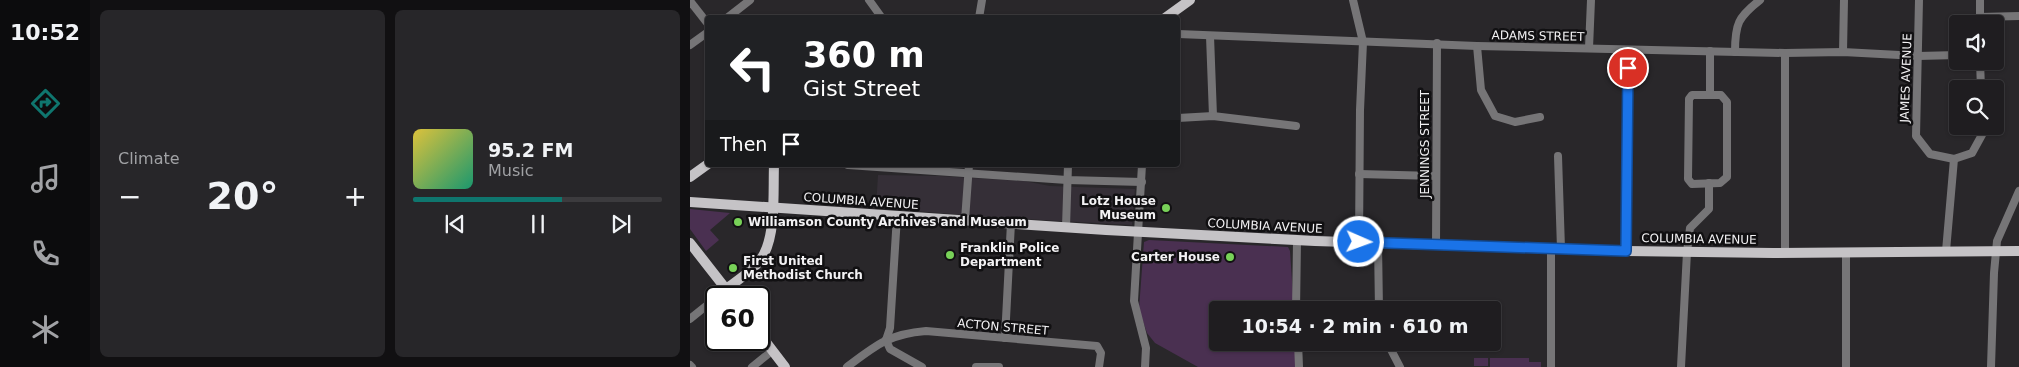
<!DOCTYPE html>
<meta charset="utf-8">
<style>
:root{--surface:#1f1d20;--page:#272629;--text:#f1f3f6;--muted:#a1a2a5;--line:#3c3b3e;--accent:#0f766e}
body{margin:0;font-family:"DejaVu Sans",sans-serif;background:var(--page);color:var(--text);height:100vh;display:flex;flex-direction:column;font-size:19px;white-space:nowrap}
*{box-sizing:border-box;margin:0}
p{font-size:16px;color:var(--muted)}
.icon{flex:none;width:28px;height:28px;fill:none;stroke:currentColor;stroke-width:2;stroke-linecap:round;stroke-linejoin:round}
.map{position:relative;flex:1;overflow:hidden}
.drawer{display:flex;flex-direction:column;gap:10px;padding:10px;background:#111012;width:600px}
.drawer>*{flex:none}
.hud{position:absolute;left:15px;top:15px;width:475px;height:152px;border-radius:5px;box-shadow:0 1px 4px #0004,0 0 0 1px var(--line);background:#202124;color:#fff;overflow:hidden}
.fabs{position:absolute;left:1259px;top:15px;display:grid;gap:10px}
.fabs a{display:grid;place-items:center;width:55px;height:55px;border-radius:5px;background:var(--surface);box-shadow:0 1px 4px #0004,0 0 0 1px var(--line);font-size:25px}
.speed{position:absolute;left:15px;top:286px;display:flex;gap:10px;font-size:25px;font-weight:700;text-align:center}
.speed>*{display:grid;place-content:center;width:65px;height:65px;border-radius:50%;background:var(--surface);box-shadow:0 1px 4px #0004,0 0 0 1px var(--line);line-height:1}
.speed .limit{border:2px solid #111;border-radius:8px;background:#fff;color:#111}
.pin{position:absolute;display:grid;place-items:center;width:42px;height:42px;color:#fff;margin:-21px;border:2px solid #fff;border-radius:50%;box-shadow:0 1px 5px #0007}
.me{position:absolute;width:55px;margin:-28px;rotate:92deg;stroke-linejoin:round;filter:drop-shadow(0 0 4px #0008)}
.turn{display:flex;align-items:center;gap:18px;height:105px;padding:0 15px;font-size:22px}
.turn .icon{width:65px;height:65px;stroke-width:2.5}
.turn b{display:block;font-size:35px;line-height:42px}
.then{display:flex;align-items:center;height:48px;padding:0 15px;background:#0003;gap:10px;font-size:19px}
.big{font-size:38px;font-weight:800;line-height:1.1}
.drawer .widget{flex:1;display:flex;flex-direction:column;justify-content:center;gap:8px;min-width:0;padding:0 18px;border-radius:8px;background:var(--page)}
.song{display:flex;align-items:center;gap:15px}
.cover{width:60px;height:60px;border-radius:8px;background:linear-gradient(135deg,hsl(50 70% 55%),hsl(160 70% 35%))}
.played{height:5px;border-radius:2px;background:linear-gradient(90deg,var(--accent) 60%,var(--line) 60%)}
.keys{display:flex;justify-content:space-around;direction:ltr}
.heat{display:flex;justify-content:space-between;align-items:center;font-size:28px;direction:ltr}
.drawer .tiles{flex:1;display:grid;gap:10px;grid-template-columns:repeat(2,1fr)}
.trip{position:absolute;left:519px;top:301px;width:292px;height:50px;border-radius:5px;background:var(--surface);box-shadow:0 1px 4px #0004,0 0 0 1px var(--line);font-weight:800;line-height:50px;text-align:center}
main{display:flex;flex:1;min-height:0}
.menu{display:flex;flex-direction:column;width:90px;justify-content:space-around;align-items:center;background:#0c0c0d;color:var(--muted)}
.menu .icon{width:35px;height:35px}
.menu .current{color:var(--accent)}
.menu b{font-size:22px;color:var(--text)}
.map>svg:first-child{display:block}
.built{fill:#352f37}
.green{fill:#4a3051}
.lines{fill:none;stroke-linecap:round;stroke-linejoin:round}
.minor{stroke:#767577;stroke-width:8}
.major{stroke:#c5c3c6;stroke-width:10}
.route-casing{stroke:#114b97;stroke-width:12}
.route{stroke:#1a73e8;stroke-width:9}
.poi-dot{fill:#78d158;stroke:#111012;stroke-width:2}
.labels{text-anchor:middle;stroke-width:5;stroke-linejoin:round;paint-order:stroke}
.street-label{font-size:12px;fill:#f3f2f4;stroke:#111012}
.poi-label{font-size:12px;font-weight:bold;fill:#f3f2f4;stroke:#111012;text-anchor:start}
</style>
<main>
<nav class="menu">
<b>10:52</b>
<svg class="icon current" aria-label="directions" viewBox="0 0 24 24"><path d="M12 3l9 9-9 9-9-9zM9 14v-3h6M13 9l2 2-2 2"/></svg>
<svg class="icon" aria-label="music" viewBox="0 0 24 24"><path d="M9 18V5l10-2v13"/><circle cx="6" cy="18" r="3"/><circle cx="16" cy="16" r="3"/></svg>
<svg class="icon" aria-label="phone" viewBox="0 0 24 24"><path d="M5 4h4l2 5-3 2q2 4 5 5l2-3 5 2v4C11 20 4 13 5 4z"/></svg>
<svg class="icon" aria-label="climate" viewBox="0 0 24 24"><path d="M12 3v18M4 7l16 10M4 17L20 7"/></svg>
</nav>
<section class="drawer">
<div class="tiles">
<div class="widget"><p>Climate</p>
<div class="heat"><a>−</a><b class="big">20°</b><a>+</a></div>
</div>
<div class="widget">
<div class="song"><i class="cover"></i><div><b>95.2 FM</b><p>Music</p></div></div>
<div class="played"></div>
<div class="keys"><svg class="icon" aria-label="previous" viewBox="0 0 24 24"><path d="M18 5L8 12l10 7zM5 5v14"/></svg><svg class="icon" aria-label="pause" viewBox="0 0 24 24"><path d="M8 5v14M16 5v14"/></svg><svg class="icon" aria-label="next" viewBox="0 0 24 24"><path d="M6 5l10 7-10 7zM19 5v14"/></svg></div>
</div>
</div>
</section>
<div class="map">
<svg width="1329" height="367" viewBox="0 0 1329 367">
<rect width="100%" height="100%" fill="#29272a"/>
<!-- built -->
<path class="built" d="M 188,175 L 249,176 L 334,181 L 360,186 L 445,189 L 442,225 L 301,217 L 186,208 Z"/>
<!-- green -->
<g class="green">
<path d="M 0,209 L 40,213 L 20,230 L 29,240 L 16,251 L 0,229 Z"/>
<path d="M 459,240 L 598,247 L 600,251 L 604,310 L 528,310 L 528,342 L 606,343 L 608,367 L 508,367 L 465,343 L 457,333 L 449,309 L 454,242 Z"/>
<rect x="784" y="358" width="14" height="8"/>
<path d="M 800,358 L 839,358 L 839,362 L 851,362 L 851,367 L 800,367 Z"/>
</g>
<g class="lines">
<!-- minor -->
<g class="minor">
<path d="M 179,0 L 192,18"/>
<path d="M 663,0 L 673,42 L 670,110 L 669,242"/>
<path d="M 1229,0 L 1226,136 L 1240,154 L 1264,159 L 1282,153 L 1293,133 L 1293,126"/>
<path d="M 0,1 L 18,24"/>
<path d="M 1290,17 L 1329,16"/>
<path d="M 37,18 L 60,0"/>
<path d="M 289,18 L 292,0"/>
<path d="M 1290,24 L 1290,0"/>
<path d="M 488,34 L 787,46 L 1095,53 L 1153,52 L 1228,56 L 1268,55"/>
<path d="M 520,36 L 523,116"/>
<path d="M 0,45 L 18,32"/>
<path d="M 787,46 L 791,90 L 805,116 L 825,122 L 850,117"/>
<path d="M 899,48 L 901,0"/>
<path d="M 1045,52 C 1045,24 1048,17 1070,0"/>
<path d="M 1153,52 L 1154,0"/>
<path d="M 1095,53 L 1095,253"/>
<path d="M 1290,61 L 1291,89"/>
<path d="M 1002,95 L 1031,95 L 1037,102 L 1037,177 L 1030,183 L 1002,184 L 998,179 L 999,99 Z"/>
<path d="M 1020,95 L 1020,51"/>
<path d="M 488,118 L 523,116 L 606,126"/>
<path d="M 868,156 L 871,249"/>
<path d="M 158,165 L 377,180 L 452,182"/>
<path d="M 452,165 L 444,301 L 456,348 L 455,367"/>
<path d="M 669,174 L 746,176"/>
<path d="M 275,220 L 279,165"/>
<path d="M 376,227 L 378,165"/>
<path d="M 688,243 L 689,310"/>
<path d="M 746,245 L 747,43"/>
<path d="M 861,248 L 861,367"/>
<path d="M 936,251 L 938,50"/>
<path d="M 1256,251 L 1264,159"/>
<path d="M 606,310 L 607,241"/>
<path d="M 0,319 L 26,298"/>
<path d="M 315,338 L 321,223"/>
<path d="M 196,340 L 200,328 L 207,216"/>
<path d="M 196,340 L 200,349 L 232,367"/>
<path d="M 608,342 L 609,367"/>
<path d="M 697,342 L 710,367"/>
<path d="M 0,365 L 2,367"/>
<path d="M 62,367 L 82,351"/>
<path d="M 157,367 C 186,345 199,334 236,331 L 407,346 L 411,353 L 409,367"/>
<path d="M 286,367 L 309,367"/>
<path d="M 991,367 L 997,252 L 1000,228 L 1019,209 L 1019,183"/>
<path d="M 1156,367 L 1156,252"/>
<path d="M 1301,367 L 1304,273 L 1307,241 L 1329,191"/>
</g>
<!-- major -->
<g class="major">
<path d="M 475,18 L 500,0"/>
<path d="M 0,177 L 18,164"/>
<path d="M 0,202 L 416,230 L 625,241 L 936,251 L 1083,253 L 1329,251"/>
<path d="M 0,243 L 43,298"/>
<path d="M 36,289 C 49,279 66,269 74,254 C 86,231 83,191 84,165"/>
<path d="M 69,333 L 95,367"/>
</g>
</g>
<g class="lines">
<!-- route casing -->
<g class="route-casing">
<path id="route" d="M 669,242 L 936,251 L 938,68"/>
</g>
<!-- route -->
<use href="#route" class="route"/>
</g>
<!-- markers -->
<g class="poi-dot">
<circle cx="476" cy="208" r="5"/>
<circle cx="48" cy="222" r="5"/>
<circle cx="260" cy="255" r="5"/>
<circle cx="540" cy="257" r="5"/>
<circle cx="43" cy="268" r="5"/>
</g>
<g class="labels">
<!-- street labels -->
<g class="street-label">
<text transform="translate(848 36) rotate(1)" y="4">ADAMS STREET</text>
<text transform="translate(1216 78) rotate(-88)" y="4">JAMES AVENUE</text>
<text transform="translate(735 144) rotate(-90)" y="4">JENNINGS STREET</text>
<text transform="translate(171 201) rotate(4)" y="4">COLUMBIA AVENUE</text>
<text transform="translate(575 226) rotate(3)" y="4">COLUMBIA AVENUE</text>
<text transform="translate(1009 239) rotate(1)" y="4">COLUMBIA AVENUE</text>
<text transform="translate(313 327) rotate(5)" y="4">ACTON STREET</text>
</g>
<!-- poi labels -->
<g class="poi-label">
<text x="466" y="205" text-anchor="end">Lotz House<tspan x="466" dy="14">Museum</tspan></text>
<text x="58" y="226">Williamson County Archives and Museum</text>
<text x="270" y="252">Franklin Police<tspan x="270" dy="14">Department</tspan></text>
<text x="530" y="261" text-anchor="end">Carter House</text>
<text x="53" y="265">First United<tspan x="53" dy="14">Methodist Church</tspan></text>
</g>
</g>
</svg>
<div class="fabs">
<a><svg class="icon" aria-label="sound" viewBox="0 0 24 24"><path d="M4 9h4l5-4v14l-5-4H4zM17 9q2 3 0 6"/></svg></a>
<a><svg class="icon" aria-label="search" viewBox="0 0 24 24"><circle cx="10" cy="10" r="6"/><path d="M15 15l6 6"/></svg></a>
</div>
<div class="speed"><div class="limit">60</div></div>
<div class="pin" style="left:938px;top:68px;background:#d93025"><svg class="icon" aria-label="arrive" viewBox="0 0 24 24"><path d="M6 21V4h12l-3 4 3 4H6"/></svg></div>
<svg class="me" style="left:669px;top:242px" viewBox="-20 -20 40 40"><circle r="17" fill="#1a73e8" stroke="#fff" stroke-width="3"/><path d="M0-11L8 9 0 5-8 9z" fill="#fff"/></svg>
<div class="trip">10:54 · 2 min · 610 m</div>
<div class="hud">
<div class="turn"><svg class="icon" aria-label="left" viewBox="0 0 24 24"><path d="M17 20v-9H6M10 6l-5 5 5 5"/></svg><div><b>360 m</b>Gist Street</div></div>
<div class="then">Then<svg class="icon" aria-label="arrive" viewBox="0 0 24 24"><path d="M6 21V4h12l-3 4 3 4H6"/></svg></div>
</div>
</div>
</main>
